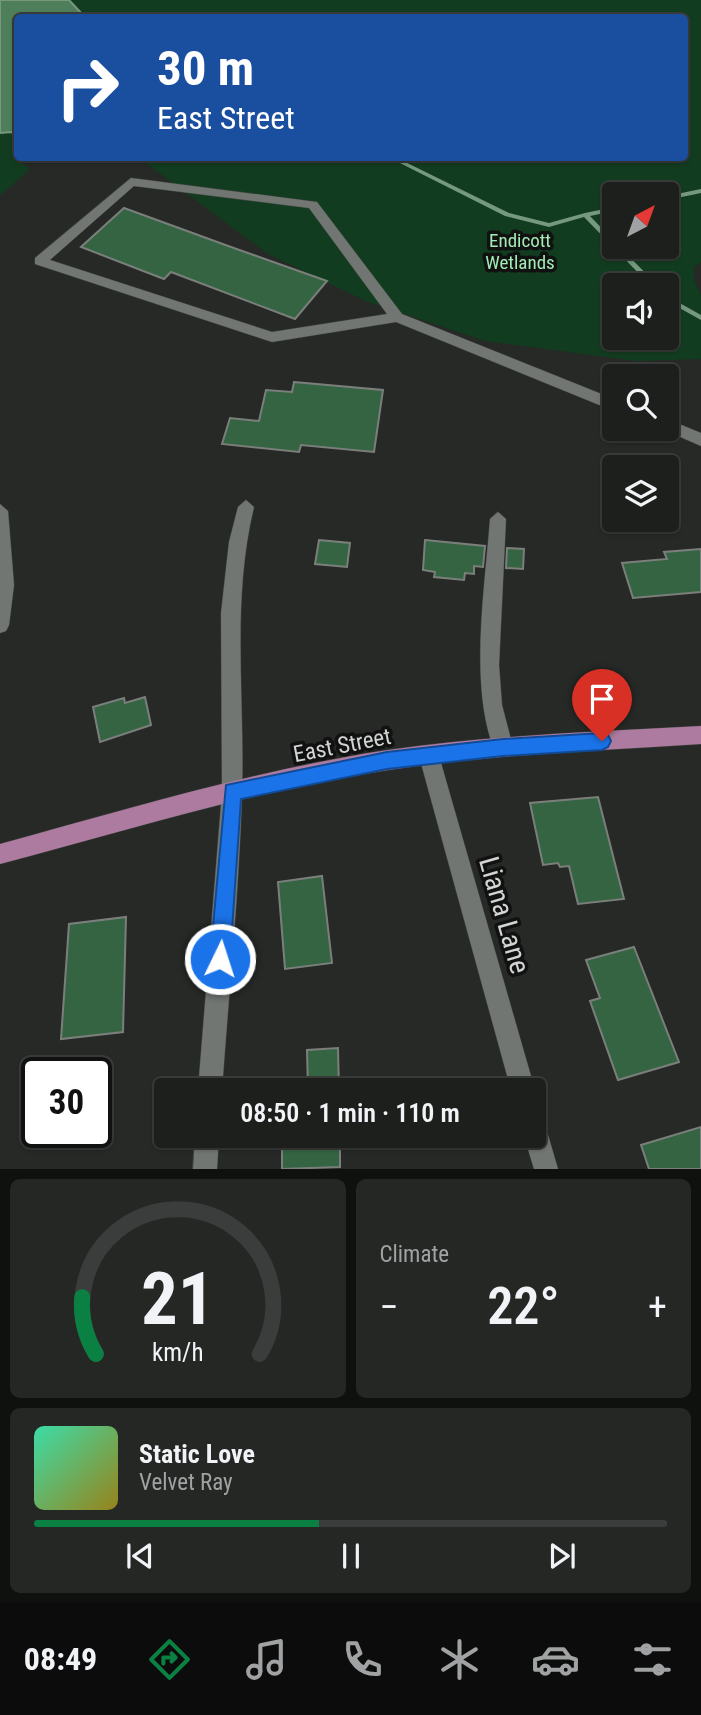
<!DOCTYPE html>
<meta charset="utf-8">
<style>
:root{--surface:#1c1f1c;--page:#252725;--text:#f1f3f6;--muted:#a0a2a3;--line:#3a3d3b;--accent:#0b8043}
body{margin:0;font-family:"Roboto Condensed",sans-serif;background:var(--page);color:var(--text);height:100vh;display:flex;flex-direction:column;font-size:26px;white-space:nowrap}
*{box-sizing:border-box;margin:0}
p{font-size:23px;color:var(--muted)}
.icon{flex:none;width:38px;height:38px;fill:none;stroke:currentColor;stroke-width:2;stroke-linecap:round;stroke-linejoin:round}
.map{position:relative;height:1169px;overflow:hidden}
.drawer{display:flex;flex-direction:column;gap:10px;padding:10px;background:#0f110f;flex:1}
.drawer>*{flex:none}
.top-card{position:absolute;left:14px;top:14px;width:674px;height:147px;border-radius:7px;box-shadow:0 2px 5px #0004,0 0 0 2px var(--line);background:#1a4fa0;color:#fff;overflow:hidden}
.needle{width:46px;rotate:41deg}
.controls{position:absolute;left:602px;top:182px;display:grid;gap:14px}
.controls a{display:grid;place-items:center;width:77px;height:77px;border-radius:7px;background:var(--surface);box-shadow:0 2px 5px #0004,0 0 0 2px var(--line);font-size:35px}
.speed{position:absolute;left:21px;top:1057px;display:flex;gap:14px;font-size:35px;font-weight:700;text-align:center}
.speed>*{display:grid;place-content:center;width:91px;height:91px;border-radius:50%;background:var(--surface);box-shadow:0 2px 5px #0004,0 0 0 2px var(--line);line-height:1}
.speed .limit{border:4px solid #111;border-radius:10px;background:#fff;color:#111}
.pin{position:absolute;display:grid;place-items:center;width:60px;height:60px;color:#fff;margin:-72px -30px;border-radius:50% 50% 50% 0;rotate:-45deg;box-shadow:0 0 7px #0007}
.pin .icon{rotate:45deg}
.me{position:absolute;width:77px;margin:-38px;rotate:4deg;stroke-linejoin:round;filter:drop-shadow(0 0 5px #0008)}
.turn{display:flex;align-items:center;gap:24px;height:147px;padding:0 28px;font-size:32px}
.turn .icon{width:91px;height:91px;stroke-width:2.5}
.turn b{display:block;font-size:49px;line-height:60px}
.big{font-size:52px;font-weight:600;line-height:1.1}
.drawer .widget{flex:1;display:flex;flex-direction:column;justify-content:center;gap:10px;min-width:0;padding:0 24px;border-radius:10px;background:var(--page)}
.drawer .dial{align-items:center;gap:0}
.dial svg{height:182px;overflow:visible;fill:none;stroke:var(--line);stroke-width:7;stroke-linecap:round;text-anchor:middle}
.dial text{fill:var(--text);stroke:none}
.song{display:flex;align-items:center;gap:21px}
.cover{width:84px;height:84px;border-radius:10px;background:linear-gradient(135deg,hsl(160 70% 55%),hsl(50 70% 35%))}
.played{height:7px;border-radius:4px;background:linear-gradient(90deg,var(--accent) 45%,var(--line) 45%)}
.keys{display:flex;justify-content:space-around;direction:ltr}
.heat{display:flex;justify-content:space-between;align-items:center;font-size:38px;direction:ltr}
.drawer .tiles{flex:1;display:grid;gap:10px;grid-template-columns:1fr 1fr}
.widget:last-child{grid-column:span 2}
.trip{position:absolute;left:154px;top:1078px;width:392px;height:70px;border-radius:7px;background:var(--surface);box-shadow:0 2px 5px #0004,0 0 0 2px var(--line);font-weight:600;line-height:70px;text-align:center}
.tab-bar{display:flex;height:112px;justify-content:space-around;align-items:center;background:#0b0c0b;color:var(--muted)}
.tab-bar .icon{width:49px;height:49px}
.tab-bar .selected{color:var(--accent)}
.tab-bar b{font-size:32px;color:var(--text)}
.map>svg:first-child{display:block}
.green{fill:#123c20;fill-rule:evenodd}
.water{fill:#4e7e5a;stroke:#76987e;stroke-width:2}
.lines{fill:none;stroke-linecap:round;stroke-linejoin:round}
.stream{fill:#76987e;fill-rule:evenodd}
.building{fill:#356442;stroke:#7b7f7c;stroke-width:2}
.minor-casing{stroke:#424542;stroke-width:1}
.major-casing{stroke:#424542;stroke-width:1}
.minor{fill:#727673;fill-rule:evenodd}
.major{fill:#ad7ba0;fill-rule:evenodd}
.route{fill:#1a73e8;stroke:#114b97;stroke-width:2}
.labels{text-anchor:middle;stroke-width:7;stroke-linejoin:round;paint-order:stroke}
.far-park-label{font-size:19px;fill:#a2ebb4;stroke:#101110}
.street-label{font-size:23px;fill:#d2d5d3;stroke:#101110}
.near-street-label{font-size:28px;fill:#d2d5d3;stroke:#101110}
</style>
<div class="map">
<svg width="701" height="1169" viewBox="0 0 701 1169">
<rect width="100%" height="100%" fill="#262926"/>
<!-- green -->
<path class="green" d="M 0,0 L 701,0 L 701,262 L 694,267 L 694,281 L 701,295 L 701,359 L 636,361 L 485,341 L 366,301 L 268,254 L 139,158 L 684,158 L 684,18 L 18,18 L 18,158 L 27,158 L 23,163 L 30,169 L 0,196 ZM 614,194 L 667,194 L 667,247 L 614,247 ZM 614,285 L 667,285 L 667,338 L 614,338 Z"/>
<!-- water -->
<path class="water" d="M 0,0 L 69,0 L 85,17 L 18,18 L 17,136 L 11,132 L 0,133 Z"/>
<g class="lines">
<!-- stream -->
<g class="stream">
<path d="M 390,158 L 397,158 L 509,213 L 549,223 L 585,213 L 614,207 L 614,211 L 590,216 L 614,241 L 614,247 L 620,247 L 657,285 L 650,285 L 584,217 L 549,227 L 505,216 Z"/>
<path d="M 701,189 L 701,193 L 667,200 L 667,196 Z"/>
<path d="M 667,296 L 701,315 L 701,320 L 667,301 Z"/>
</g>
</g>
<!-- building -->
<g class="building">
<path d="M 124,208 L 231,247 L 327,281 L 295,319 L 171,272 L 164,279 L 81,247 Z"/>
<path d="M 294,382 L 383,390 L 374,452 L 301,445 L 299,452 L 222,444 L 230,418 L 259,421 L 266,390 L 292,392 Z"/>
<path d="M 319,540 L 350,543 L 347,567 L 315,564 Z"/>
<path d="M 425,540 L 485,546 L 483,567 L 474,566 L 474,574 L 465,573 L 464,580 L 434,577 L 435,572 L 423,570 Z"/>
<path d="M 507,548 L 524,549 L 523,569 L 506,568 Z"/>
<path d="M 701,549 L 701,592 L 633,598 L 622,563 L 667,559 L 664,552 Z"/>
<path d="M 145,697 L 151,725 L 100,742 L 93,707 L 124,698 L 125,703 Z"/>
<path d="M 598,797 L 624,899 L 578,904 L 569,866 L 560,867 L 558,863 L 543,865 L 530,803 Z"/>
<path d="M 322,876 L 332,963 L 285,969 L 278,882 Z"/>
<path d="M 126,917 L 123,1032 L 61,1039 L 69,924 Z"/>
<path d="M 634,947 L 679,1062 L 618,1080 L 590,1001 L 600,998 L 586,960 Z"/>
<path d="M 338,1048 L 339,1090 L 308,1090 L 307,1050 Z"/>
<path d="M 701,1127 L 701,1169 L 649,1169 L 641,1145 Z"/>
<path d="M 282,1136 L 340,1136 L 340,1167 L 282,1169 Z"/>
</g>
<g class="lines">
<!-- minor casing -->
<g class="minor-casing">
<g id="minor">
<path d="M 131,178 L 317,202 L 402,314 L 614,399 L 614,411 L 396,322 L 272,342 L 35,264 L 35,258 ZM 134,186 L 309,208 L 387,314 L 272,332 L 50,260 Z"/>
<path d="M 667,419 L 701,433 L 701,446 L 662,429 L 667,429 Z"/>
<path d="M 246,500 L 254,507 C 231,602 245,697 242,793 C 239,892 229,991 222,1090 L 198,1090 L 222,792 L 221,613 L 229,542 L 238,507 Z"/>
<path d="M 0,504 L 8,511 L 14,585 L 9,625 L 6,631 L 0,633 Z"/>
<path d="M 498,512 L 506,519 L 499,665 L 502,705 L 513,747 L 510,754 L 503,756 L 496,754 C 468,689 485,589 490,519 Z"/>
<path d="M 429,747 L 436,749 L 439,756 L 535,1090 L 534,1093 L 534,1090 L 511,1090 L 419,756 L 422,749 Z"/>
<path d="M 534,1115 L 543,1118 L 558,1169 L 534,1169 L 524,1136 L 534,1136 Z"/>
<path d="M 195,1136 L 219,1136 L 217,1169 L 193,1169 Z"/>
</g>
</g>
<!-- major casing -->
<g class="major-casing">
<path id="major" d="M 701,726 L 701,744 C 597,751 491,754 388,770 C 256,790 128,830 0,864 L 0,844 C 128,809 256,770 388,750 C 491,735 597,732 701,726 Z"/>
</g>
<!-- minor -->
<use href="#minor" class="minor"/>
<!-- major -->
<use href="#major" class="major"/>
</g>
<!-- route -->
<path class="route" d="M 602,733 L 608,735 L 611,741 L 608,747 L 602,750 L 503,756 L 387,769 L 241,799 L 230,959 L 227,966 L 220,969 L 213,966 L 210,959 L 226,785 L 387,752 L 503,739 Z"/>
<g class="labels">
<!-- far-park labels -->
<g class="far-park-label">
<text x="520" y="247">Endicott<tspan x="520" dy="22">Wetlands</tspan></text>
</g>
<!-- street labels -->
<g class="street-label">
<text transform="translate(342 745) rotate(-11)" y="8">East Street</text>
</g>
<!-- near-street labels -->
<g class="near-street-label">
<text transform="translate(505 915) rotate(74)" y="10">Liana Lane</text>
</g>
</g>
</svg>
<div class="controls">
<a><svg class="needle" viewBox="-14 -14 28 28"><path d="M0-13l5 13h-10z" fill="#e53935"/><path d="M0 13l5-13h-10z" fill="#a0a2a3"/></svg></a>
<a><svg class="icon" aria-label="sound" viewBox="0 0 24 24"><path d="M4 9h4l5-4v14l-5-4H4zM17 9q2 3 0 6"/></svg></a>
<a><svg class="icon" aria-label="search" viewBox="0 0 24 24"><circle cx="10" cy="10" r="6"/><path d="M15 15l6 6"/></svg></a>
<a><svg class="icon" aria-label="layers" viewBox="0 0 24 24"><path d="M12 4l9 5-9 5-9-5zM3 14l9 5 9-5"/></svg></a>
</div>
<div class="speed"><div class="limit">30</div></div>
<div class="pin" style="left:602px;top:741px;background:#d93025"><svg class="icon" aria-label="arrive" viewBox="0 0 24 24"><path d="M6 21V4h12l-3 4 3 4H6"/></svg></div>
<svg class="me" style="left:220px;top:959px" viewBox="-20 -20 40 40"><circle r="17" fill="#1a73e8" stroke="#fff" stroke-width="3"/><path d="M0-11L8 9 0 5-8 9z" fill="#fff"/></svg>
<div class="trip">08:50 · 1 min · 110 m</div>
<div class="top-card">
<div class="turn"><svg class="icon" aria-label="right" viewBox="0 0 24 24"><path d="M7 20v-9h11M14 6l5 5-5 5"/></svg><div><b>30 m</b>East Street</div></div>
</div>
</div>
<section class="drawer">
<div class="tiles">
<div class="widget dial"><svg viewBox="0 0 100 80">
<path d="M14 69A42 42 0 1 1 86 69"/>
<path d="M14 69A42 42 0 0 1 8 44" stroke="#0b8043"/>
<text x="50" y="56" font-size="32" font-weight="700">21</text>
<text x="50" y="72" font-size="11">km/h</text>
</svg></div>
<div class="widget"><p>Climate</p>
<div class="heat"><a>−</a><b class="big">22°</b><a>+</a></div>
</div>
<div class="widget">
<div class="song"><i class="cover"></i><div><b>Static Love</b><p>Velvet Ray</p></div></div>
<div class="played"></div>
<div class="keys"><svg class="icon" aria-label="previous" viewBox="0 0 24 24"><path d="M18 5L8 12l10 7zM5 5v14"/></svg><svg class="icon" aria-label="pause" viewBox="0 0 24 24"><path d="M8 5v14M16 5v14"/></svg><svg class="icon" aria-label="next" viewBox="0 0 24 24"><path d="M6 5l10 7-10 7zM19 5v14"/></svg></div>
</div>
</div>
</section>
<nav class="tab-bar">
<b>08:49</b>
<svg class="icon selected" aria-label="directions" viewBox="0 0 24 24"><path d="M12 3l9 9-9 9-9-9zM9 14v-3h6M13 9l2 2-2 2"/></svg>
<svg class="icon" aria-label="music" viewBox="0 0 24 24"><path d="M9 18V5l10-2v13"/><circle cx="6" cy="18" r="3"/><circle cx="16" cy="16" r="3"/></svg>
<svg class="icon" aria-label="phone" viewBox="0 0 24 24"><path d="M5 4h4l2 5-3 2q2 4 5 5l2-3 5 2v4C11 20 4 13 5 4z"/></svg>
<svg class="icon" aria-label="climate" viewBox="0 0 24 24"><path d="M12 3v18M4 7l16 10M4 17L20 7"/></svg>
<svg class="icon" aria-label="car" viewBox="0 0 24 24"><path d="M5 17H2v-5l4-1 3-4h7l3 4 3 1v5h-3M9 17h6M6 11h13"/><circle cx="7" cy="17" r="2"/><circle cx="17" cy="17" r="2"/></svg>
<svg class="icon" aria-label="filters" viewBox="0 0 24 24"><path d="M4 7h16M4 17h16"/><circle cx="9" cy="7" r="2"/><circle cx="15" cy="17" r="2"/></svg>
</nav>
